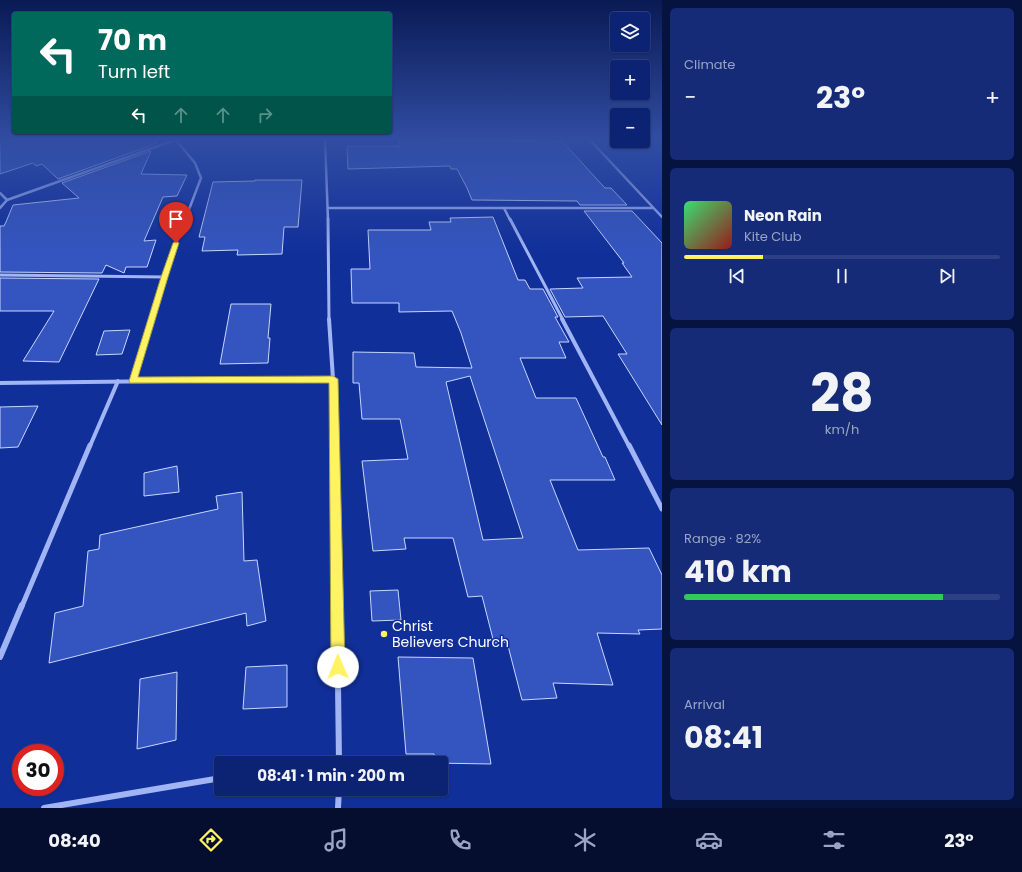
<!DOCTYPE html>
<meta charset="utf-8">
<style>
:root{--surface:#0c2373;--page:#152b78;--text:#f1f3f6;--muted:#9aa4c4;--line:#2c4085;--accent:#fff364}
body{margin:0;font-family:Poppins,sans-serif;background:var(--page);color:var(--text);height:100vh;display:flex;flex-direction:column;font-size:15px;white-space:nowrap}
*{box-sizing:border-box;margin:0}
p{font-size:13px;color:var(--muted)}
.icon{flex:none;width:22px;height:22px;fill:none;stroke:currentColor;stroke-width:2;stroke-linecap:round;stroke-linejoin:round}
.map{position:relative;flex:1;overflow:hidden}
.panel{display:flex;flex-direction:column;gap:8px;padding:8px;background:#07133f;width:360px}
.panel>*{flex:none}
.guide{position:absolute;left:12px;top:12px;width:380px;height:122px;border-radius:4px;box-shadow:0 1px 3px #0004,0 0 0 1px var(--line);background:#00695c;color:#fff;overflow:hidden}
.buttons{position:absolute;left:610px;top:12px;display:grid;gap:8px}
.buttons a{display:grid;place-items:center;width:40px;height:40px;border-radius:4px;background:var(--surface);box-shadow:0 1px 3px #0004,0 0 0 1px var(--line);font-size:20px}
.speed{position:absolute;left:12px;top:744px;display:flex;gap:8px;font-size:20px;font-weight:700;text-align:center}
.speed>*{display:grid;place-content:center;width:52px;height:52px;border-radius:50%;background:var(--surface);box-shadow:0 1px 3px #0004,0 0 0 1px var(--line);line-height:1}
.speed .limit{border:6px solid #d22;background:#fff;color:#111}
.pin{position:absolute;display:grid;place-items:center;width:34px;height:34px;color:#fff;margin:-41px -17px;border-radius:50% 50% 50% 0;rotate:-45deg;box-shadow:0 0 4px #0007}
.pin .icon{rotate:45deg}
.me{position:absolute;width:44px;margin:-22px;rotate:359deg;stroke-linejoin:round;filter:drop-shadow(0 0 3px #0008)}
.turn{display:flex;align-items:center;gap:14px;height:84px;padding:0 20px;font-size:18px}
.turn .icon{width:52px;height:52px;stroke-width:2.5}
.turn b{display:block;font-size:28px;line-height:34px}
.lanes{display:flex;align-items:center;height:38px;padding:0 20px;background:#0003;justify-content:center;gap:20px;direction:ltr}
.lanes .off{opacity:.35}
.big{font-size:30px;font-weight:700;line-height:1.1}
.panel .widget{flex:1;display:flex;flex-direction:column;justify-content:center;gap:6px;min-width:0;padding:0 14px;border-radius:6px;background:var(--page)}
.panel .dial{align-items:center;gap:0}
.dial b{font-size:52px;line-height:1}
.song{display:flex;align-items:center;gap:12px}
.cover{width:48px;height:48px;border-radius:6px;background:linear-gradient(135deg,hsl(140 70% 55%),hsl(0 70% 35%))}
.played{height:4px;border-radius:2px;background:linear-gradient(90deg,var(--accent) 25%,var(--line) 25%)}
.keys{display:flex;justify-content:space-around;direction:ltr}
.heat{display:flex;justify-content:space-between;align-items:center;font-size:22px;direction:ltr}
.charge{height:6px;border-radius:3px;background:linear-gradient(90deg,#34c759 82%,var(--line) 0)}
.trip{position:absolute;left:214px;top:756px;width:234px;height:40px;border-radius:4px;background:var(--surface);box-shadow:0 1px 3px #0004,0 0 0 1px var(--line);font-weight:700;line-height:40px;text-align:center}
.menu{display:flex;height:64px;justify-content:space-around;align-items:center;background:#050e2e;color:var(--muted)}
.menu .icon{width:28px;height:28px}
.menu .selected{color:var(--accent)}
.menu b{font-size:18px;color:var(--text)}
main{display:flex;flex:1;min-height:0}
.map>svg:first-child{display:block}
.building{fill:#3455bf;stroke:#c9d6fe;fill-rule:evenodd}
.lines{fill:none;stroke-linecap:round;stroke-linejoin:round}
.street-far4{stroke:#a1b5f5;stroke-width:2.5}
.street-far3{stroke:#a1b5f5;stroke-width:3}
.street-far2{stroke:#a1b5f5;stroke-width:4}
.street-far1{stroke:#a1b5f5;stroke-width:5}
.street{stroke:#a1b5f5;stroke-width:6}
.route{fill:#fff364;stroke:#a69e41}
.poi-dot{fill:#fff364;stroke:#102f99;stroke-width:1.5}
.labels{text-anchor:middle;stroke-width:3;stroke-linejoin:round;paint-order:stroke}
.near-poi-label{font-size:14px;fill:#fff;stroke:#102f99;text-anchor:start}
</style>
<main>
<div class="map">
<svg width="662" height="808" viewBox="0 0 662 808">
<rect width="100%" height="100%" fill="#102f99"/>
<!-- building -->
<g class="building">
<path d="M 0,140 L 157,140 L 155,144 L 58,179 L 42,164 L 36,166 L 33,163 L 0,174 Z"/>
<path d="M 407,140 L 562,141 L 605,188 L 611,188 L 627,205 L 580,205 L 577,201 L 472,200 L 467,188 L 457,169 L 451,169 L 450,166 L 348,169 L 347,146 L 400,146 L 399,141 Z"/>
<path d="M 151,151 L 141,174 L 187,175 L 177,196 L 163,197 L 144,241 L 156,240 L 147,267 L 126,267 L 124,273 L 106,265 L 102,273 L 0,272 L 0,226 L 4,226 L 6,222 L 13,205 L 79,198 L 62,183 Z"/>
<path d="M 255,180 L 302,180 L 298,227 L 284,227 L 282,254 L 237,255 L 238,250 L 202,251 L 205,237 L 199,237 L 213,182 L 255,181 Z"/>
<path d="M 584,211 L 632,211 L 662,243 L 662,425 L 618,354 L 627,354 L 603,316 L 565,317 L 550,289 L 583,288 L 577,278 L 632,277 L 622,263 L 624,263 Z"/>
<path d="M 493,217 L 518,280 L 525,280 L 530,289 L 543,289 L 558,317 L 555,317 L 569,342 L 559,342 L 566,358 L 520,358 L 536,398 L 576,398 L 603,457 L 605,457 L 615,480 L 550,480 L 578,550 L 649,548 L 662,575 L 662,629 L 638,630 L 640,634 L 597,633 L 613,685 L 553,683 L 557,698 L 522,700 L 507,642 L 494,643 L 482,596 L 468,597 L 453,538 L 404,538 L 406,549 L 373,551 L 362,461 L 408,459 L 400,419 L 362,419 L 359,383 L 353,383 L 353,352 L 414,353 L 416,367 L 472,368 L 461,333 L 452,311 L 399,312 L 399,303 L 352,303 L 351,269 L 370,269 L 368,230 L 431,230 L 429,222 L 451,222 L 450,218 ZM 470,376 L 523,538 L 483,540 L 446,382 Z"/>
<path d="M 0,278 L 99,279 L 59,362 L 23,361 L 54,311 L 0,311 Z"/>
<path d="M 231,304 L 271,304 L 268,338 L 270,338 L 268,363 L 220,364 Z"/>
<path d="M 130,330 L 122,354 L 96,355 L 104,331 Z"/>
<path d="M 38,406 L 18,447 L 0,448 L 0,407 Z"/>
<path d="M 177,466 L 179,492 L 144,496 L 144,473 Z"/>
<path d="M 242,492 L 244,561 L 257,560 L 266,621 L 247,626 L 246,613 L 49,663 L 55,613 L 83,606 L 88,551 L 99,549 L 100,535 L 218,509 L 216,496 Z"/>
<path d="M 398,590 L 401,620 L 372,621 L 370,591 Z"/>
<path d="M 398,657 L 473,658 L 491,764 L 434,763 L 434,754 L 406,754 Z"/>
<path d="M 287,665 L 287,707 L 243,709 L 246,667 Z"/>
<path d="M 177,672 L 176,740 L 137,749 L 140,679 Z"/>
</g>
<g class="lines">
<!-- street-far4 -->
<g class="street-far4">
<path d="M 176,140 L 195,163 L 201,178 L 185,220"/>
<path d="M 325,140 L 328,220"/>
<path d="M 590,140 L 662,217"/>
<path d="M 0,193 L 7,200 L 0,208"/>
<path d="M 7,200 L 175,140"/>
<path d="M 328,208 L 652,208"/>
<path d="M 504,208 L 510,220"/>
</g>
<!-- street-far3 -->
<g class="street-far3">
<path d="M 328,219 L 329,320"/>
<path d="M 510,219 L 563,320"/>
<path d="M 0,275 L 164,277"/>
<path d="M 151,320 L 170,258 L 185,219"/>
</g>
<!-- street-far2 -->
<g class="street-far2">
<path d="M 329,319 L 333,379 L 334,446"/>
<path d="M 562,319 L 629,446"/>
<path d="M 133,381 L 152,319"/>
<path d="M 0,383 L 333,379"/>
<path d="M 90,446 L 118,381"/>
</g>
<!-- street-far1 -->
<g class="street-far1">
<path d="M 334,445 L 337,606"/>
<path d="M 629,445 L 662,509"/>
<path d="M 22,606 L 90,445"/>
</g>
<!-- street -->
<g class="street">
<path d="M 337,605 L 339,763"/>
<path d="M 0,657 L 22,605"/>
<path d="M 308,763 L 339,758"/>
<path d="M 44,808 L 221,778"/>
<path d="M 338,808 L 339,789"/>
</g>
</g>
<!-- sky -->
<linearGradient id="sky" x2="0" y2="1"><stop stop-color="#091a54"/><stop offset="0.55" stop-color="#314da2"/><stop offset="1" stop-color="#314da2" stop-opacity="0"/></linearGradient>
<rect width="662" height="253" fill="url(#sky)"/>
<!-- route -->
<path class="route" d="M 176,241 L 179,243 L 168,277 L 138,377 L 333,376 L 338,379 L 345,667 L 343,672 L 338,674 L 333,672 L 331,667 L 329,383 L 130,383 L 129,381 L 161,277 L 173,243 Z"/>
<!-- markers -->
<circle class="poi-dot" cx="384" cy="634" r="4"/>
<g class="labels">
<!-- near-poi labels -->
<g class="near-poi-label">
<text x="392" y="631">Christ<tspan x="392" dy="16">Believers Church</tspan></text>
</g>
</g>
</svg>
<div class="buttons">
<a><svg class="icon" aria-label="layers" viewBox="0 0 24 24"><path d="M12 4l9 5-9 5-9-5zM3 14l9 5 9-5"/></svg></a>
<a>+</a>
<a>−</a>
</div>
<div class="speed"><div class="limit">30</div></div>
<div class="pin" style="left:176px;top:243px;background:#d93025"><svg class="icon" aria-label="arrive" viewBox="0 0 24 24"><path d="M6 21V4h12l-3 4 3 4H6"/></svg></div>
<svg class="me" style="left:338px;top:667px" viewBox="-20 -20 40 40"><circle r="19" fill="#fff"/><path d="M0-13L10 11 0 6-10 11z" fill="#fff364"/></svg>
<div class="trip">08:41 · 1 min · 200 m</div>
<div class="guide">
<div class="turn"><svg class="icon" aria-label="left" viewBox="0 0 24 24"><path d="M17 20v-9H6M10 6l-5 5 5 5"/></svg><div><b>70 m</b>Turn left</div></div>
<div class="lanes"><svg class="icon" aria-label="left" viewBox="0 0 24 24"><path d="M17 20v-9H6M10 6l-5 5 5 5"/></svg><svg class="icon off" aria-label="ahead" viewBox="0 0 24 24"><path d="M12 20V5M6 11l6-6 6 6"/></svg><svg class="icon off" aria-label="ahead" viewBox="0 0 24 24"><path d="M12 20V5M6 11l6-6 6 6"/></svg><svg class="icon off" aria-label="right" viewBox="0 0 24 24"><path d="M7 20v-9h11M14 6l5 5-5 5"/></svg></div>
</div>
</div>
<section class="panel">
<div class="widget"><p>Climate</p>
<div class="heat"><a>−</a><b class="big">23°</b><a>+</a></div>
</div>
<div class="widget">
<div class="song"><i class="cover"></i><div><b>Neon Rain</b><p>Kite Club</p></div></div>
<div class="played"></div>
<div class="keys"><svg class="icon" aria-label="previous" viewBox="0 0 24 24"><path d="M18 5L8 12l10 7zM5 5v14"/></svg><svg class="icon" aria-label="pause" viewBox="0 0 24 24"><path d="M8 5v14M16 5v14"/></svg><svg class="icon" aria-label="next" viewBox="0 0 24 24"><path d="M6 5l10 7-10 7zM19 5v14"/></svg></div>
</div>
<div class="widget dial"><b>28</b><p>km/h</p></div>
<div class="widget"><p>Range · 82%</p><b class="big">410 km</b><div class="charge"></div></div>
<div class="widget"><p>Arrival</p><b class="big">08:41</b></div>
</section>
</main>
<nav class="menu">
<b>08:40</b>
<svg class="icon selected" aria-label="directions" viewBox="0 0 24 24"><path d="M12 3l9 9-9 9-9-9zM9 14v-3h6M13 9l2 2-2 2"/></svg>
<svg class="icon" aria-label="music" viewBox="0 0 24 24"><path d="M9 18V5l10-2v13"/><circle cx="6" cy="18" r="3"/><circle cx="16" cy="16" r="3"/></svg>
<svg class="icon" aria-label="phone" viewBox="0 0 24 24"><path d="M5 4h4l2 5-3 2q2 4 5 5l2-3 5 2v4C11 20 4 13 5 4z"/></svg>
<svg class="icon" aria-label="climate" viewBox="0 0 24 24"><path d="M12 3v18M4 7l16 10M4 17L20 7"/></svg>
<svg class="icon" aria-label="car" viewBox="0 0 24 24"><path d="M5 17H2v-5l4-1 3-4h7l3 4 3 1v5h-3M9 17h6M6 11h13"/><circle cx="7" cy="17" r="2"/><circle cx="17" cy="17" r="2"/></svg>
<svg class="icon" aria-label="filters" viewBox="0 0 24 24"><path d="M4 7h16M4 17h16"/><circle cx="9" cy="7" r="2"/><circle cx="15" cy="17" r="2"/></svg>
<b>23°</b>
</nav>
